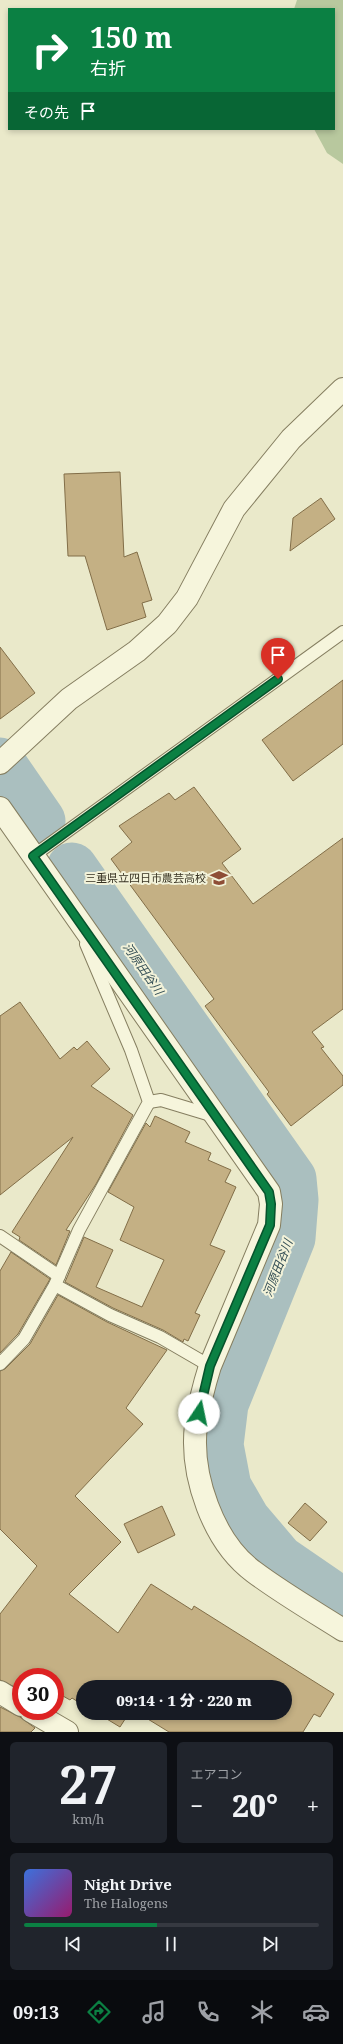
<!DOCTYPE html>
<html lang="ja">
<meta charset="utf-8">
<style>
:root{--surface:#171b24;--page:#20242c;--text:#f1f3f6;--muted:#9ea1a6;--line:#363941;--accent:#0b8043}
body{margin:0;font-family:"Noto Serif","Noto Sans JP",serif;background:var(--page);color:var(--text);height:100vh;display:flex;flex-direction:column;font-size:15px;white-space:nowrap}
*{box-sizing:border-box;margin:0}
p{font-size:13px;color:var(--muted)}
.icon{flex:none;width:22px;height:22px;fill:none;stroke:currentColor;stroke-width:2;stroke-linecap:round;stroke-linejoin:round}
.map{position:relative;height:1732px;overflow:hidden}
.sheet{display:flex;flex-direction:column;gap:10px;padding:10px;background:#0d0f14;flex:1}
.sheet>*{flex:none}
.guide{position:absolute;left:8px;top:8px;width:327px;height:122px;border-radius:0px;box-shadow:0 2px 6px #0003;background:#0b8043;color:#fff;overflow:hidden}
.speed{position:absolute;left:12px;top:1668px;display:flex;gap:8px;font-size:20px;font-weight:700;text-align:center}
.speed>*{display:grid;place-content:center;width:52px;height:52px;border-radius:50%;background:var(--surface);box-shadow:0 2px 6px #0003;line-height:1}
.speed .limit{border:6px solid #d22;background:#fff;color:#111}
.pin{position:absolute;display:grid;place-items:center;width:34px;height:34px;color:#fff;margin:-41px -17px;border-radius:50% 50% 50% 0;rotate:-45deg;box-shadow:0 0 4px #0007}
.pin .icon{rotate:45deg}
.me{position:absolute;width:44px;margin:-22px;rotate:11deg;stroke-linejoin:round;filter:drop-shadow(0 0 3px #0008)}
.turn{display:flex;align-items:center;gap:14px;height:84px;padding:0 16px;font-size:18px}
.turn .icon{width:52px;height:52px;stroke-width:2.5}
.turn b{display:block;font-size:28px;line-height:34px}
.then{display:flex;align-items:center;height:38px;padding:0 16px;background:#0003;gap:8px;font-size:15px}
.big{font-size:30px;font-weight:800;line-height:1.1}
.sheet .card{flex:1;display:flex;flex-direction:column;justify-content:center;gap:6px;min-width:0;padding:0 14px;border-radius:6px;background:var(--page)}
.sheet .dial{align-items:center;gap:0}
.dial b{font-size:52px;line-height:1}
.song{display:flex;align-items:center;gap:12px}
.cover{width:48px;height:48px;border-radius:6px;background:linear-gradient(135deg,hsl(220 70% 55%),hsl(320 70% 35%))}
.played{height:4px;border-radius:2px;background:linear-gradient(90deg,var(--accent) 45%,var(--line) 45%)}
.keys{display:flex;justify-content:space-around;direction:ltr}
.heat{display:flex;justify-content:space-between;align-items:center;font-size:22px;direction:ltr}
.sheet .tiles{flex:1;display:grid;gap:10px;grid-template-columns:1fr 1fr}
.card:last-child{grid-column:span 2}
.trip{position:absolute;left:76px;top:1680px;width:216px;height:40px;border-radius:20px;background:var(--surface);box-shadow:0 2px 6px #0003;font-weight:800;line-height:40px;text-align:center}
.tab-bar{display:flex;height:64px;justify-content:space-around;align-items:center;background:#090b0e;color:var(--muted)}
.tab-bar .icon{width:28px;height:28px}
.tab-bar .active{color:var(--accent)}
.tab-bar b{font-size:18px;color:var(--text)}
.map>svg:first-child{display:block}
.green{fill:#b8c89e}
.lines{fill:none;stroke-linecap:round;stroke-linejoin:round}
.river{stroke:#aabfbf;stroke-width:51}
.building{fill:#c4b084;stroke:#826e48}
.lane-casing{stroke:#857e60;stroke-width:14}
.street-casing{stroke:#857e60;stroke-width:24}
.lane{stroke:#f6f5dc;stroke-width:12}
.street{stroke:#f6f5dc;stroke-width:22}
.route-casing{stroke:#07532c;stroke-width:10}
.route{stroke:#0b8043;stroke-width:7}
.labels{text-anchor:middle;stroke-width:4;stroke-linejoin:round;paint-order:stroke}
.poi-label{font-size:11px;fill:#373222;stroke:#f2f2d9;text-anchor:end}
.water-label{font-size:12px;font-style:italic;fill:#334e55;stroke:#f2f2d9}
</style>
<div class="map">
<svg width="343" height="1732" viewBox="0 0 343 1732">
<rect width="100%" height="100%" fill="#eae9ca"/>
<!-- green -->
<path class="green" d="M 297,0 L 343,0 L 343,164 L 327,153 L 314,129 L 334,129 L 334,9 L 294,9 Z"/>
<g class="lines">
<!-- river -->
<g class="river">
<path d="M 0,763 L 40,821"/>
<path d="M 72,868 L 291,1179 L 293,1200 L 290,1238 L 223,1404 L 218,1445 L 226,1487 L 245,1520 L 279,1560 L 343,1604"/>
</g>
</g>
<!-- building -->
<g class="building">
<path d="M 120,472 L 124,557 L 137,552 L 152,600 L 142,603 L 146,617 L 107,630 L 85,556 L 68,556 L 64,474 Z"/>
<path d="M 321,498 L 335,519 L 290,551 L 293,518 Z"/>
<path d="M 0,647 L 35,693 L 0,719 Z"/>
<path d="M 343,680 L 343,744 L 293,781 L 262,740 Z"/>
<path d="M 194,787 L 241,849 L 222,863 L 253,904 L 343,838 L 343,1009 L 312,1032 L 324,1047 L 321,1048 L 343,1076 L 343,1085 L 291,1126 L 267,1094 L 269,1092 L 205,1006 L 214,999 L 111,859 L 132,842 L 119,826 L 169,793 L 175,800 Z"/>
<path d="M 20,1002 L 60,1059 L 74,1047 L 77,1050 L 87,1041 L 110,1069 L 91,1086 L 133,1115 L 96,1184 L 66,1230 L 70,1231 L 56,1265 L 19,1240 L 20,1237 L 12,1232 L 73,1137 L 0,1195 L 0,1016 Z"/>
<path d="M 155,1116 L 190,1132 L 185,1142 L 211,1153 L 208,1160 L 231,1170 L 225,1182 L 236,1187 L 210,1245 L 225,1251 L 195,1313 L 200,1315 L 188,1341 L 184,1339 L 183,1342 L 163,1330 L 113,1308 L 65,1282 L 84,1237 L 113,1250 L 96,1287 L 142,1307 L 164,1260 L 120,1240 L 134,1207 L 108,1192 L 146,1123 L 150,1127 Z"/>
<path d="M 11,1252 L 50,1279 L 18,1334 L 0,1353 L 0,1271 Z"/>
<path d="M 58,1295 L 107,1322 L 167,1350 L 126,1408 L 143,1424 L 75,1496 L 121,1542 L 69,1594 L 118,1633 L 151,1584 L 192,1610 L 194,1606 L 334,1694 L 320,1717 L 314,1714 L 303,1732 L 169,1732 L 138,1713 L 285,1713 L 285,1687 L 83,1687 L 83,1705 L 72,1698 L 70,1700 L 63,1696 L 55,1708 L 55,1677 L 21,1677 L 21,1690 L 0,1680 L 0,1614 L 37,1566 L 0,1529 L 0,1371 L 5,1369 L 30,1344 Z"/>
<path d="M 305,1503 L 327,1522 L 310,1541 L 288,1523 Z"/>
<path d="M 162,1506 L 175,1535 L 138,1553 L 124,1524 Z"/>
<path d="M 0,1707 L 20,1717 L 35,1728 L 31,1732 L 0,1732 Z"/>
<path d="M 97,1713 L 129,1713 L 120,1727 Z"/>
</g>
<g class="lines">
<!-- lane casing -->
<g class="lane-casing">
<g id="lane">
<path d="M 33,856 L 343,632"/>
<path d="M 149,1102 L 161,1100 L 214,1116"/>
<path d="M 0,1236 L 59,1276"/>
<path d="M 55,1285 L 110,1315 L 160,1337 L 210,1366"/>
<path d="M 0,1364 L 24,1339 L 55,1285 L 79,1230 L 149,1102 L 131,1050 L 86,944"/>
</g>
</g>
<!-- street casing -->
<g class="street-casing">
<g id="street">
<path d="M 0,763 L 69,699 L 137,651 L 167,624 L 187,598 L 234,509 L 291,439 L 343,389"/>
<path d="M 0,808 L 269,1192 L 271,1204 L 269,1225 L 210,1366 C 204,1385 199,1405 196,1425 C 190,1475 213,1542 254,1572 C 282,1593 313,1611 343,1630"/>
<path d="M 0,1692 L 21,1705"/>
<path d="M 31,1711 L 67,1732"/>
</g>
</g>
<!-- lane -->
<use href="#lane" class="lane"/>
<!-- street -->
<use href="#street" class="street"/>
</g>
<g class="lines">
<!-- route casing -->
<g class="route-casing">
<path id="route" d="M 199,1413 L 210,1366 L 270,1225 L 271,1204 L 269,1192 L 33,856 L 278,679"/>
</g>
<!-- route -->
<use href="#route" class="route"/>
</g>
<!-- icons -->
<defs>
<g id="school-bare" transform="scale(1.38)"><path d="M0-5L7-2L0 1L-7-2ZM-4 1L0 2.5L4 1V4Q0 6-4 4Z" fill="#8e4d36" stroke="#f2f2d9" stroke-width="2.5" paint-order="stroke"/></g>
</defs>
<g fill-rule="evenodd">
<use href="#school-bare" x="219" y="878"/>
</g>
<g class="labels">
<!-- poi labels -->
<g class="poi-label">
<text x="206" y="882">三重県立四日市農芸高校</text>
</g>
<!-- water labels -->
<g class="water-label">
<text transform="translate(143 969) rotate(55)" y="4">河原田谷川</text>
<text transform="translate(278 1268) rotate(-69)" y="4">河原田谷川</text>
</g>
</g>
</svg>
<div class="speed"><div class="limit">30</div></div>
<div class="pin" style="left:278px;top:679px;background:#d93025"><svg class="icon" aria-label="arrive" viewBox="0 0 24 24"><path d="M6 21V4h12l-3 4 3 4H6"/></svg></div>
<svg class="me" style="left:199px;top:1413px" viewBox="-20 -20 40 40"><circle r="19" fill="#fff"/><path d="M0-13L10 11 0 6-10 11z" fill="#0b8043"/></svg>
<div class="trip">09:14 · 1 分 · 220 m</div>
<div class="guide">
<div class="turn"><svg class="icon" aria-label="right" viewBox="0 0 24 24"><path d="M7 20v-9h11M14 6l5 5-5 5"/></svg><div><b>150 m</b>右折</div></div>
<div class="then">その先<svg class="icon" aria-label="arrive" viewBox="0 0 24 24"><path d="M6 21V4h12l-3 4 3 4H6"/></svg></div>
</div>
</div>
<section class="sheet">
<div class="tiles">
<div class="card dial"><b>27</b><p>km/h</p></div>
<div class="card"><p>エアコン</p>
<div class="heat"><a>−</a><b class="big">20°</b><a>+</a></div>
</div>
<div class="card">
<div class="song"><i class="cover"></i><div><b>Night Drive</b><p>The Halogens</p></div></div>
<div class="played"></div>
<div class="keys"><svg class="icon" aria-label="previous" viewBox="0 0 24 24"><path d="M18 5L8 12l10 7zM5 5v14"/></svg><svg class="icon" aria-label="pause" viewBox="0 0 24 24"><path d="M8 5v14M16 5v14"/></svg><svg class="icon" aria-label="next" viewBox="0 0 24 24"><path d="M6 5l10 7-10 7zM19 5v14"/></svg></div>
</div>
</div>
</section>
<nav class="tab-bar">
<b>09:13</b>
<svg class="icon active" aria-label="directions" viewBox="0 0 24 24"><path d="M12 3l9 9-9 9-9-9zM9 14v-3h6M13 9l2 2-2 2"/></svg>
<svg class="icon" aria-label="music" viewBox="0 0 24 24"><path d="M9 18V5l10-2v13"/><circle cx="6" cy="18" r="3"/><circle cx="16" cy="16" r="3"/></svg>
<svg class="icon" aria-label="phone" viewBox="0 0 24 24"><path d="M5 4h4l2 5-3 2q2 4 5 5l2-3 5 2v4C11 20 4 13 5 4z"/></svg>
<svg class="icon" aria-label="climate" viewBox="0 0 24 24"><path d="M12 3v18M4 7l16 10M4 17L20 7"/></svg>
<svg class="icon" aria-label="car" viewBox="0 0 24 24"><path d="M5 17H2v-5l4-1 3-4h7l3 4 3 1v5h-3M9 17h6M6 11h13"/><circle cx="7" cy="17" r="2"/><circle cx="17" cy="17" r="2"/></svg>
</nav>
